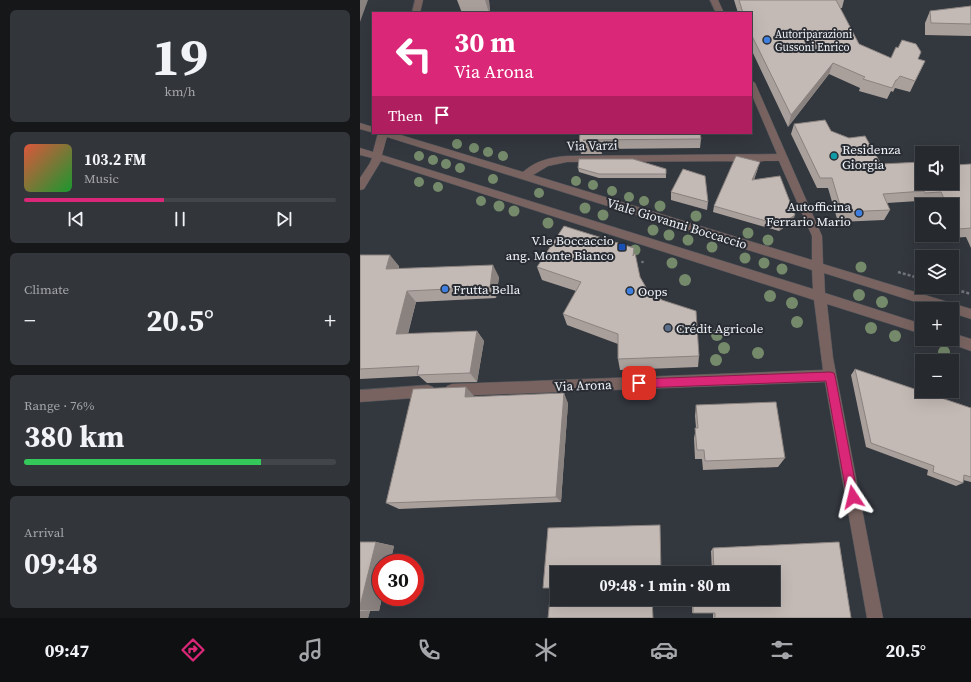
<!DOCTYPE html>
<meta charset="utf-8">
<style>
:root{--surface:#26292e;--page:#32353a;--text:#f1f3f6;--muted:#a4a6aa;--line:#42454a;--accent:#db2777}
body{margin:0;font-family:"Source Serif 4",serif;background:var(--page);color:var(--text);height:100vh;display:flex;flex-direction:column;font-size:15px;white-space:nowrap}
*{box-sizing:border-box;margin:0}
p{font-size:13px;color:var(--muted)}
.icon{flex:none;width:22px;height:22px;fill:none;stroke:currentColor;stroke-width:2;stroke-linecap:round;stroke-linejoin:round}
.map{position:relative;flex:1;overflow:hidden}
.panel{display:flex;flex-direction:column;gap:10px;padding:10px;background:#151719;width:360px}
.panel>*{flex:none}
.guide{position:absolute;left:12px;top:12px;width:380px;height:122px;border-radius:0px;box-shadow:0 4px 16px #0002,0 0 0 1px var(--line);background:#db2777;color:#fff;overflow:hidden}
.controls{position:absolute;left:555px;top:146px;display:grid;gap:8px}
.controls a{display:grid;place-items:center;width:44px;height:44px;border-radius:0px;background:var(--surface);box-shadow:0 4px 16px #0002,0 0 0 1px var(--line);font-size:20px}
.speed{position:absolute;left:12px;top:554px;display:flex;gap:8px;font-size:20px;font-weight:700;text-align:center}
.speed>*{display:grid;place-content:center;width:52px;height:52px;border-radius:50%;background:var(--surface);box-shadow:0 4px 16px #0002,0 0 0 1px var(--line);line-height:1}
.speed .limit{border:6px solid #d22;background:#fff;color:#111}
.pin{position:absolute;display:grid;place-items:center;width:34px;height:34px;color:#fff;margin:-17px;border-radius:8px;box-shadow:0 2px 6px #0006}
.me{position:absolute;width:44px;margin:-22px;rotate:350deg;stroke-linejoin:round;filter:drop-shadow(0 0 3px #0008)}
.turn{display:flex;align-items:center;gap:14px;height:84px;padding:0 16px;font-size:18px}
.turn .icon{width:52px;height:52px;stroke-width:2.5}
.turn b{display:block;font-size:28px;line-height:34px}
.then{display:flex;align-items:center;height:38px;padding:0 16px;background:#0003;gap:8px;font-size:15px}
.big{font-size:30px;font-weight:700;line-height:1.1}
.panel .widget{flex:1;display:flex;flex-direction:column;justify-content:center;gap:6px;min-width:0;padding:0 14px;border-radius:6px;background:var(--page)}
.panel .dial{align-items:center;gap:0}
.dial b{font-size:52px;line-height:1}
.song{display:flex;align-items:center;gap:12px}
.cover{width:48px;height:48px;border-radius:6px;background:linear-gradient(135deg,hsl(10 70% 55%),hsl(130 70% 35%))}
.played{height:4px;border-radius:2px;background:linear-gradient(90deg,var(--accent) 45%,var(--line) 45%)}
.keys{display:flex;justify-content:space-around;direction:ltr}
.heat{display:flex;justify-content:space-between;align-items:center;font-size:22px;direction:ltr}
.charge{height:6px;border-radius:3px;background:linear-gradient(90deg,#34c759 76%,var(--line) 0)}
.trip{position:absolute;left:190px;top:566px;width:230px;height:40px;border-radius:0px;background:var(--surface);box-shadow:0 4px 16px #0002,0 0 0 1px var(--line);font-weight:700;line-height:40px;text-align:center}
.menu{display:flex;height:64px;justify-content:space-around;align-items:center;background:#0f1012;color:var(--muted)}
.menu .icon{width:28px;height:28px}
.menu .selected{color:var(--accent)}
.menu b{font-size:18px;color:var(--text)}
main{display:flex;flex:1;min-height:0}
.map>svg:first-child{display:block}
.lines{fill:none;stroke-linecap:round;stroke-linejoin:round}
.minor-casing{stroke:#51555b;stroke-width:1}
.path{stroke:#72757b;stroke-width:2.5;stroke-dasharray:3 2;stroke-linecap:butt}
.minor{fill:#786360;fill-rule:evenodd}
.tree{fill:#758a6b}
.wall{fill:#a9a09c}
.shaded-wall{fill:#89827f}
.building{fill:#c4bab5;stroke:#89827f}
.route{fill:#db2777;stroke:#8e194d}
.shop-dot{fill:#3f7fe0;stroke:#292d33;stroke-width:1.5}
.culture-dot{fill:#0f9aa8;stroke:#292d33;stroke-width:1.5}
.transit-dot{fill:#1a4fb4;stroke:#292d33;stroke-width:1.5}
.service-dot{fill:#5c6f8a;stroke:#292d33;stroke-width:1.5}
.labels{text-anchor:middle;stroke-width:4;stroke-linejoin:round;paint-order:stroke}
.far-poi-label{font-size:11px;fill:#eff2f6;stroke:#292d33;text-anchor:start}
.street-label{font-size:13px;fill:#eff2f6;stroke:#292d33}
.poi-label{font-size:13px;fill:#eff2f6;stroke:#292d33;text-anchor:start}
</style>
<main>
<section class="panel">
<div class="widget dial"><b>19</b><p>km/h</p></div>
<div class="widget">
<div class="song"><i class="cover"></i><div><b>103.2 FM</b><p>Music</p></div></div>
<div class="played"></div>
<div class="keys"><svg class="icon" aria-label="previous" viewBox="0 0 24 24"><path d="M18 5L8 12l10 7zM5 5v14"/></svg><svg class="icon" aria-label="pause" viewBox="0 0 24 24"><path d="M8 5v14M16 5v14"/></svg><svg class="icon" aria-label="next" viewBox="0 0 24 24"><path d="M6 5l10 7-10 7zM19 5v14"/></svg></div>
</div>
<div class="widget"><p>Climate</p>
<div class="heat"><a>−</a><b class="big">20.5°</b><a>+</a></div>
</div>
<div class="widget"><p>Range · 76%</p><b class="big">380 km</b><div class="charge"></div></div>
<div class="widget"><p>Arrival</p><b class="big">09:48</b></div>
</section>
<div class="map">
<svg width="611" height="618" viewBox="0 0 611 618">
<rect width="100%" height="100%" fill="#33373e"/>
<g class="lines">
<!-- minor casing -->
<g class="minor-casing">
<g id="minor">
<path d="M 55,0 L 63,0 L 60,13 L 52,13 Z"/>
<path d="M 350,0 L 358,0 L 364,13 L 356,13 Z"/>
<path d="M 391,80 L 395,83 L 462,236 L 463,264 L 611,309 L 611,319 L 592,313 L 592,309 L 578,309 L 464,273 L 465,293 L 562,324 L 562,334 L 467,304 L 473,358 L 523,618 L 507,618 L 465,382 L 92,396 L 87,394 L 85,390 L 87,386 L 92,384 L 463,370 L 454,300 L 21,161 L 4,189 L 0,190 L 0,178 L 10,163 L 12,158 L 0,155 L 0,148 L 13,152 L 18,133 L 34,133 L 163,172 C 175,161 191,157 207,156 L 417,154 L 391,93 ZM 27,137 L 452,270 L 453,289 L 22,155 ZM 419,161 L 452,236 L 452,260 L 173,175 L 188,166 L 207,162 Z"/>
<path d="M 0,123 L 13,127 L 14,133 L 0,129 Z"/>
<path d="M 592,333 L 611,339 L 611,351 L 588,343 L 586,339 L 592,339 Z"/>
<path d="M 68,385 L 73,387 L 75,391 L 73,395 L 68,397 L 0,402 L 0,390 Z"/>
</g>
</g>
<!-- path -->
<g class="path">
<path d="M 282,263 L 283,261"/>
<path d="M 538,272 L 562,279"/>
<path d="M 587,287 L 611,294"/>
</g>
<!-- minor -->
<use href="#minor" class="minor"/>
</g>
<!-- trees -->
<g class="tree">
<circle cx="97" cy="144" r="5"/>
<circle cx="114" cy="148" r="5"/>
<circle cx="128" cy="152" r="5"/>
<circle cx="59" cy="156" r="5"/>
<circle cx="143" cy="156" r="5"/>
<circle cx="73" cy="160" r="5"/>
<circle cx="86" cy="164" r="5"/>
<circle cx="100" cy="168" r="5"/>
<circle cx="133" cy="179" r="5"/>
<circle cx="216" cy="181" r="5"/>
<circle cx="59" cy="182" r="5"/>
<circle cx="233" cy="185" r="5"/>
<circle cx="78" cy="187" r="5"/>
<circle cx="252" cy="191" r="5"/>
<circle cx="179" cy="193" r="5"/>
<circle cx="269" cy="197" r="5"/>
<circle cx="121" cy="201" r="5"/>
<circle cx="284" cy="201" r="5"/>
<circle cx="139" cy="206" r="5.5"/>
<circle cx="300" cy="206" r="5.5"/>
<circle cx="225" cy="208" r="5.5"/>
<circle cx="154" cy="211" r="5.5"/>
<circle cx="243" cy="215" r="5.5"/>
<circle cx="336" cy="216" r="5.5"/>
<circle cx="188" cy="223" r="5.5"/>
<circle cx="293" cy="230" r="5.5"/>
<circle cx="388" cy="233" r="5.5"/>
<circle cx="309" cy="235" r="5.5"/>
<circle cx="328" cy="240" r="5.5"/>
<circle cx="408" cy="240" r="5.5"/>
<circle cx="352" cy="247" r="5.5"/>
<circle cx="275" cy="250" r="5.5"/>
<circle cx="385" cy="258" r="5.5"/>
<circle cx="312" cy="263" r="5.5"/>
<circle cx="404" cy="263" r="5.5"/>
<circle cx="501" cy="267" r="5.5"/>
<circle cx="422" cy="269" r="5.5"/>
<circle cx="325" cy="280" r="6"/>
<circle cx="499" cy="295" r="6"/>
<circle cx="410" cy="296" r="6"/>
<circle cx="522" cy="302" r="6"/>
<circle cx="432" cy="303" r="6"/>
<circle cx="437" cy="322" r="6"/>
<circle cx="511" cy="328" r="6"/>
<circle cx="357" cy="335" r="6"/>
<circle cx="535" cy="336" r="6"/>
<circle cx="364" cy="348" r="6"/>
<circle cx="584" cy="352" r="6"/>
<circle cx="398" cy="353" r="6"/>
<circle cx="356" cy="360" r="6"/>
</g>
<!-- wall -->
<g class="wall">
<path d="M 97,0 L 129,0 L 130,13 L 102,13 Z"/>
<path d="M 374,0 L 484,0 L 482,8 L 480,8 L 499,44 L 531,58 L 558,59 L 565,61 L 550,92 L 535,88 L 533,92 L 531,91 L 527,99 L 499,91 L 500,88 L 469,74 L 428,127 L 391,49 L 391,13 L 378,13 Z"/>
<path d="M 611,6 L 611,36 L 565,35 L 565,23 L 570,11 Z"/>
<path d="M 434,124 L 471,131 L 521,164 L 596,165 L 611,164 L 611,248 L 606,237 L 591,238 L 589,235 L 592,235 L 592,205 L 576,205 L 575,202 L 559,203 L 558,201 L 527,203 L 530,210 L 524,220 L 478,222 L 468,188 L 457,188 L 431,134 Z"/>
<path d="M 220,133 L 341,139 L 340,148 L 241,149 L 242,154 L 221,154 L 219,145 Z"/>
<path d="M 218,168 L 306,169 L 306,178 L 239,178 L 219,172 Z"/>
<path d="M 398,168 L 394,180 L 433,221 L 419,231 L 353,212 L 354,206 Z"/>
<path d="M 311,192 L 348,202 L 347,210 L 311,200 Z"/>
<path d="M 274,248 L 274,255 L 280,277 L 288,291 L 339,356 L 338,367 L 260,370 L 258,359 L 258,344 L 207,325 L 203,314 L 216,291 L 182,280 L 177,267 Z"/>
<path d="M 0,255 L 39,266 L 39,269 L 139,277 L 136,298 L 56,302 L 48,334 L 117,331 L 124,341 L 117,382 L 67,383 L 59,376 L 0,379 Z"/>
<path d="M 495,369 L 611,408 L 611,482 L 603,480 L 603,483 L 596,486 L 567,475 L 568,470 L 506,447 L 491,375 Z"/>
<path d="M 115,397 L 208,403 L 201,502 L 39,509 L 26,503 Z"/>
<path d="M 336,405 L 425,458 L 418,467 L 343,470 L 342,459 L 335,459 L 334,438 L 336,428 L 335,416 Z"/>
<path d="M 0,542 L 16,542 L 34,546 L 19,611 L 10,611 L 8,618 L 0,618 Z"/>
<path d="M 479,542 L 491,618 L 353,618 L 353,613 L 332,613 L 332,599 L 413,599 L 413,573 L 332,573 L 332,572 L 352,572 L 351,551 L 353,548 Z"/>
</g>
<!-- shaded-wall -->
<g class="shaded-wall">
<path d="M 0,0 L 8,0 L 0,22 Z"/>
<path d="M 125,0 L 129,0 L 130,13 L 129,13 Z"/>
<path d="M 473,63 L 469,74 L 428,127 L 431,115 Z"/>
<path d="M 400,162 L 398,168 L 391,186 L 392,180 Z"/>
<path d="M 435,215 L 433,221 L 419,231 L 420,225 Z"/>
<path d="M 30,255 L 39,266 L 35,280 L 26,269 Z"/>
<path d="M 133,265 L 139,277 L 136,298 L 130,287 Z"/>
<path d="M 47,291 L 56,302 L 45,344 L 36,334 Z"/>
<path d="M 117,331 L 124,341 L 117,382 L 110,373 Z"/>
<path d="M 106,387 L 115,397 L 105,397 Z"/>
<path d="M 204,393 L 208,403 L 201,502 L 196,497 Z"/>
<path d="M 16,542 L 34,546 L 30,563 L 21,563 L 21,597 L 22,597 L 19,611 L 0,610 L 0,606 Z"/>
<path d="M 292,599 L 293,599 L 293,618 Z"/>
<path d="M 0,611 L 10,611 L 8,618 L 0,618 Z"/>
</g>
<!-- building -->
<g class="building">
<path d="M 379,0 L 476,0 L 499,44 L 531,58 L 536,47 L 538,48 L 542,40 L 556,44 L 561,52 L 558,59 L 565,61 L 555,81 L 540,76 L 537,80 L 536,80 L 532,88 L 503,79 L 505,77 L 473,63 L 431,115 L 391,34 L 391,13 L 383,13 Z"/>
<path d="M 611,6 L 611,24 L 571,23 L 570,11 Z"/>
<path d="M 465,120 L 471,131 L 489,138 L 505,136 L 521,164 L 562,162 L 562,183 L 592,183 L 592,161 L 594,161 L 596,165 L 611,164 L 611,228 L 598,229 L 592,216 L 592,205 L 587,205 L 581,192 L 565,193 L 564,191 L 523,194 L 530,210 L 482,212 L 472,178 L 460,178 L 434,124 Z"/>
<path d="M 220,133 L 340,133 L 341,139 L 223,140 L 241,145 L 219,145 Z"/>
<path d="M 376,156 L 400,162 L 392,180 L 420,176 L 435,215 L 420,225 L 354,206 Z"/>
<path d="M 219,159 L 273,159 L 306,169 L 306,174 L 239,174 L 218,168 Z"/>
<path d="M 323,169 L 345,176 L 348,202 L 311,192 Z"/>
<path d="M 204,226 L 274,248 L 273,256 L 275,253 L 280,277 L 288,291 L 302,300 L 336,311 L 339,356 L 258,359 L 258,334 L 203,314 L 221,282 L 177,267 Z"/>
<path d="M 0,255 L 30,255 L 26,269 L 133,265 L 130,287 L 47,291 L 36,334 L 117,331 L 110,373 L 57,375 L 59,366 L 0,369 Z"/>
<path d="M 495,369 L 611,408 L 611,477 L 604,475 L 603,483 L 573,472 L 574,466 L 511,443 Z"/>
<path d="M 106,387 L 105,397 L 204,393 L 196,497 L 26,503 L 53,389 Z"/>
<path d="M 416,402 L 425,458 L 345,461 L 344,450 L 337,450 L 335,428 L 338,428 L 336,405 Z"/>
<path d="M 300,525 L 301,573 L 197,573 L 197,599 L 292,599 L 293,618 L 188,618 L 191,588 L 183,588 L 188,528 Z"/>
<path d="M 0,542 L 16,542 L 0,606 Z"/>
<path d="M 479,542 L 491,618 L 355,618 L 355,613 L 333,613 L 333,599 L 413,599 L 413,573 L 332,573 L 332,572 L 354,572 L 353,548 Z"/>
</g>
<!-- route -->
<path class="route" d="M 470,372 L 474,373 L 475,376 L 498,497 L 497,501 L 493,503 L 489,501 L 487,497 L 466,381 L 279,388 L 276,386 L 274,383 L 276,380 L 279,379 Z"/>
<!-- markers -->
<g class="shop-dot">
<circle cx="407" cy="40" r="4"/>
<circle cx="499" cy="213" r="4"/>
<circle cx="85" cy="289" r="4"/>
<circle cx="270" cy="291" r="4"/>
</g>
<circle class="culture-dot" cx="474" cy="156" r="4"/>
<rect class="transit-dot" x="258" y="243" width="8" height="8" rx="2"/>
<circle class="service-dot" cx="308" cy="328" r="4"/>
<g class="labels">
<!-- far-poi labels -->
<g class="far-poi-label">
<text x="415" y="38">Autoriparazioni<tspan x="415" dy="13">Gussoni Enrico</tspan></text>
</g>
<!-- street labels -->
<g class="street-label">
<text transform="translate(232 145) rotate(-1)" y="5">Via Varzi</text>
<text transform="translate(317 223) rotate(17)" y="5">Viale Giovanni Boccaccio</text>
<text transform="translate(223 385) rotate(-2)" y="5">Via Arona</text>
</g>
<!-- poi labels -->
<g class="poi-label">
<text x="482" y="154">Residenza<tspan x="482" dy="15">Giorgia</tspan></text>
<text x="491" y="211" text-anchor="end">Autofficina<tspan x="491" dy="15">Ferrario Mario</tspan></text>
<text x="254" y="245" text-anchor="end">V.le Boccaccio<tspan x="254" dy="15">ang. Monte Bianco</tspan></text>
<text x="93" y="294">Frutta Bella</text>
<text x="278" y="296">Oops</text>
<text x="316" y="333">Crédit Agricole</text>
</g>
</g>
</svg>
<div class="controls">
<a><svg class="icon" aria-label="sound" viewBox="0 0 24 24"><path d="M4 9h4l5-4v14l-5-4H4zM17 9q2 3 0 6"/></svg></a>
<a><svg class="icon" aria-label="search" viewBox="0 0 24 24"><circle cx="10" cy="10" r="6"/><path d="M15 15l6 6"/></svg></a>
<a><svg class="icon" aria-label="layers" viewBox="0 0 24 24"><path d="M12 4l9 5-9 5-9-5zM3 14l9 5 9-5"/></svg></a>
<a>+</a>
<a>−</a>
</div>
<div class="speed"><div class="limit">30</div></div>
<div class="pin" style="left:279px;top:383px;background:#d93025"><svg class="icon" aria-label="arrive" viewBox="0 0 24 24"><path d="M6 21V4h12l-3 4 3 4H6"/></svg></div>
<svg class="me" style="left:493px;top:497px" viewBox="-20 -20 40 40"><path d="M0-17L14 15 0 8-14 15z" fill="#db2777" stroke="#fff" stroke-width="4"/></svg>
<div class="trip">09:48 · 1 min · 80 m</div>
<div class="guide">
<div class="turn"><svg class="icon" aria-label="left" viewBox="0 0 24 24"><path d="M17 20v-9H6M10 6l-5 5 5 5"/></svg><div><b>30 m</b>Via Arona</div></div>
<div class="then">Then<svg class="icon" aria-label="arrive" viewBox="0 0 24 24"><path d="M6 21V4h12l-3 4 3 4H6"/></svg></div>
</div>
</div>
</main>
<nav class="menu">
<b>09:47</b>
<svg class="icon selected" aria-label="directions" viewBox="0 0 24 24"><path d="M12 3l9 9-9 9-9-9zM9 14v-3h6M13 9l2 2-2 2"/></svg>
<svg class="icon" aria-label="music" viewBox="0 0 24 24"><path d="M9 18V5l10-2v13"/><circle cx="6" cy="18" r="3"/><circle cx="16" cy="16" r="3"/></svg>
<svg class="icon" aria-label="phone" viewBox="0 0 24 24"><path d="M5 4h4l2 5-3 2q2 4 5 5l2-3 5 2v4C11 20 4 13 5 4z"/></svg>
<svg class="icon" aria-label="climate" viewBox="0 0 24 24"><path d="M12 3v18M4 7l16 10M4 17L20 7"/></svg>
<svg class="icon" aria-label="car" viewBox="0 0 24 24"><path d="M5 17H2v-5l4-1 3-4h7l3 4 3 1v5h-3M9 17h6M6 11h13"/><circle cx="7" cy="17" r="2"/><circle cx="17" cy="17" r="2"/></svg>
<svg class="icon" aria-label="filters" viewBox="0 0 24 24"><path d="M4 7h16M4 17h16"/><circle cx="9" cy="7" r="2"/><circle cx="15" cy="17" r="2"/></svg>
<b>20.5°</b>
</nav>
